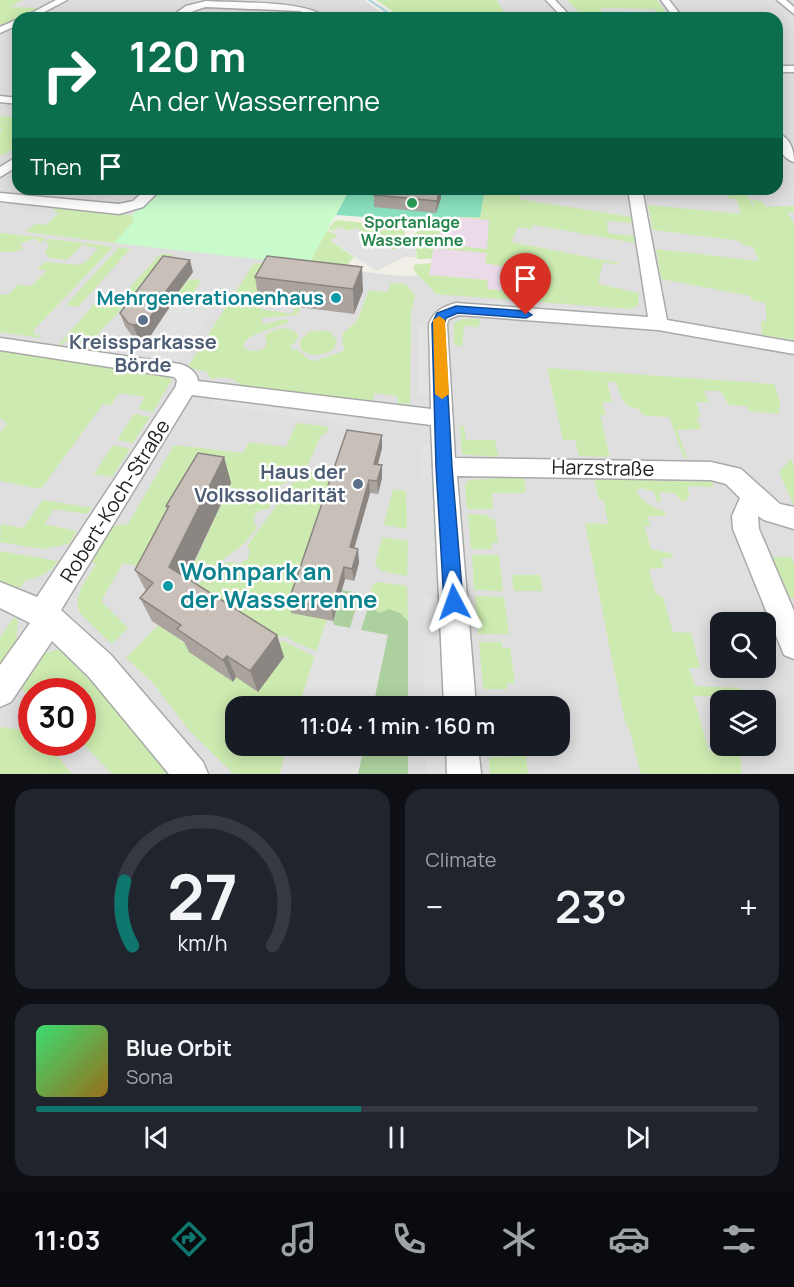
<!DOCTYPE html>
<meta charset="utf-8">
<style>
:root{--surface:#171b24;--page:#20242c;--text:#f1f3f6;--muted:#9ea1a6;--line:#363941;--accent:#0f766e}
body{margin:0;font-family:Manrope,sans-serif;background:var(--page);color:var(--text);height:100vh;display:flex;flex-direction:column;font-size:22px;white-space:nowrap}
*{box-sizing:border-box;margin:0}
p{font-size:20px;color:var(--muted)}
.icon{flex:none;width:33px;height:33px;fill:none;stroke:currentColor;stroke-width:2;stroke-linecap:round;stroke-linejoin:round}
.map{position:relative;height:774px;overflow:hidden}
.drawer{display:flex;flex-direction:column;gap:15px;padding:15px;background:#0d0f14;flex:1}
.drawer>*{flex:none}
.guide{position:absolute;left:12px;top:12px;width:771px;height:183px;border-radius:18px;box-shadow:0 3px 15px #0003;background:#0b6e4f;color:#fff;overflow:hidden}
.fabs{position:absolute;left:710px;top:612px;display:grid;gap:12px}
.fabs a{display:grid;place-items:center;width:66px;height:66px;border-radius:12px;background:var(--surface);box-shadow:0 3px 15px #0003;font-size:30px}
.speed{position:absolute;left:18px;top:678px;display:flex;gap:12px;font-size:30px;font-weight:700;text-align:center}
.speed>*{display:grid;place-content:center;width:78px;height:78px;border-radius:50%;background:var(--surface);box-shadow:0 3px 15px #0003;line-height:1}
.speed .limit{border:9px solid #d22;background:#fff;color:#111}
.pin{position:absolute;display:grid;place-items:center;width:51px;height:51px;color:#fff;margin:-62px -26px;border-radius:50% 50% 50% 0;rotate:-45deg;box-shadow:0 0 6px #0007}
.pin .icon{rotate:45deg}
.me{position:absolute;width:66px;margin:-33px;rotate:356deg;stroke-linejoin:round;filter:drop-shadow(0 0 4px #0008)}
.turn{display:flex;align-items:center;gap:21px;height:126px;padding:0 18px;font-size:27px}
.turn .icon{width:78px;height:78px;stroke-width:2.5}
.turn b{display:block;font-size:42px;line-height:51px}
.then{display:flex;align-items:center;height:57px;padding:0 18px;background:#0003;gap:12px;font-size:22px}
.big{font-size:45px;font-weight:600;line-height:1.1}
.drawer .card{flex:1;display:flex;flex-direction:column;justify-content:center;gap:9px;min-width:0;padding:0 21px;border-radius:18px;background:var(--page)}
.drawer .dial{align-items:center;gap:0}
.dial svg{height:156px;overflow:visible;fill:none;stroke:var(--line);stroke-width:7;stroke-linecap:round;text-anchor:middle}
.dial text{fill:var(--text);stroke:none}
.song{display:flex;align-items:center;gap:18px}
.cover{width:72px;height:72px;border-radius:9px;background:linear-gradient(135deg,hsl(140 70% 55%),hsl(40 70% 35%))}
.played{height:6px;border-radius:3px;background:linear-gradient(90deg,var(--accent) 45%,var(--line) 45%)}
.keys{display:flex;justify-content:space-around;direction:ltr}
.heat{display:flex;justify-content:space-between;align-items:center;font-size:33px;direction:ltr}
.drawer .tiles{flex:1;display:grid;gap:15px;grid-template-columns:1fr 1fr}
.card:last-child{grid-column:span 2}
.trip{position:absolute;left:225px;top:696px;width:345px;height:60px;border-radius:18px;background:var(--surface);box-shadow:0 3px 15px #0003;font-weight:600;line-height:60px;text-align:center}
.menu{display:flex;height:96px;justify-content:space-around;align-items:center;background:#090b0e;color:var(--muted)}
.menu .icon{width:42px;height:42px}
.menu .active{color:var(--accent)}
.menu b{font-size:27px;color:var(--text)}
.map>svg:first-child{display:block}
.residential{fill:#e0dfdf;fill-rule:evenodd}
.industrial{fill:#ebdbe8}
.grass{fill:#cdebb0}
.forest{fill:#add19e}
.park{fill:#c8facc}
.pitch{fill:#88e0be}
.parking{fill:#e2e2e2}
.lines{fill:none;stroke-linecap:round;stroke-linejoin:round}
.stream{stroke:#aad3df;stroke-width:2}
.minor-casing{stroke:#a9a9a9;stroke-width:3}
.minor{fill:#fff;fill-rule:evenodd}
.wall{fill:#aba49e}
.shaded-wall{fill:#8b8681}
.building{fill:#c7bfb8;stroke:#8b8681;stroke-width:1.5}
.route{fill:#1a73e8;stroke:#114b97;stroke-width:1.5}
.slow{fill:#f59e0b}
.leisure-dot{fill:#2e9e5b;stroke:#fff;stroke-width:2}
.culture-dot{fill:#0f9aa8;stroke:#fff;stroke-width:2}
.service-dot{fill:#5c6f8a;stroke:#fff;stroke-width:2}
.labels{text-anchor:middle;stroke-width:5;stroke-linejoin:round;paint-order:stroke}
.far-leisure-label{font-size:16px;font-weight:bold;fill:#27864d;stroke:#fff}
.culture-label{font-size:20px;font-weight:bold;fill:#0d838f;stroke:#fff;text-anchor:end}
.service-label{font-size:20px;font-weight:bold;fill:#4e5e75;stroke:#fff}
.street-label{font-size:20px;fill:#222;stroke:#fff}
.near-culture-label{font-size:24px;font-weight:bold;fill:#0d838f;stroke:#fff;text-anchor:start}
</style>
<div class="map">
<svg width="794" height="774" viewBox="0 0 794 774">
<rect width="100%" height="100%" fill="#f2efe9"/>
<!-- residential -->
<path class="residential" d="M 23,0 L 364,0 L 388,18 L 18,18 L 18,189 L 157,189 L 308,265 L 399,276 L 429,275 L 488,280 L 510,291 L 485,263 L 485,189 L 777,189 L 777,18 L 507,18 L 497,0 L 794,0 L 794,774 L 0,774 L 0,26 L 36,9 L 7,7 ZM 720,622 L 765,622 L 765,668 L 720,668 ZM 32,692 L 82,692 L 82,742 L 32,742 ZM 720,700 L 765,700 L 765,746 L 720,746 ZM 236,706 L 560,706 L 560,746 L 236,746 Z"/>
<!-- industrial -->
<path class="industrial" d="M 460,215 L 489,220 L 486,263 L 511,268 L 510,291 L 487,289 L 487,280 L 429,275 L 433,248 L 441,228 L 451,225 L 452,220 Z"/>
<!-- grass -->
<g class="grass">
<path d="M 0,0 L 23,0 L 9,7 L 38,8 L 0,26 Z"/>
<path d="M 376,0 L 497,0 L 507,18 L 403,18 Z"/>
<path d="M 567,0 L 657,0 L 667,14 L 658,13 L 654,9 L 600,8 L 602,12 L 609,13 L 668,15 L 671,18 L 585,18 Z"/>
<path d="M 0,116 L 18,118 L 18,145 L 4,155 L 0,155 L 0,132 L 3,130 L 0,129 L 0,121 L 13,124 L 0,120 Z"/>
<path d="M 485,189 L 523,189 L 519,199 L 632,217 L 632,223 L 607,221 L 608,233 L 634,236 L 635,243 L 534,225 L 530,229 L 518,227 L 511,242 L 619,263 L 618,265 L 603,262 L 598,284 L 639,293 L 638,305 L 630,309 L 436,294 L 415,272 L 413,265 L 431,263 L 429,275 L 488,280 L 487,289 L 510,291 L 510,268 L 485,263 L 487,253 L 433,248 L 432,259 L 417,259 L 416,246 L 431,235 L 413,235 L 420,230 L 440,231 L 437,244 L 487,249 L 489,220 L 459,217 L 480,216 Z"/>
<path d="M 658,189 L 744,189 L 755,210 L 752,200 L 762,201 L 766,207 L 794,206 L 794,212 L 787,213 L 794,223 L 794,340 L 762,335 L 761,321 L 767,321 L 765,303 L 751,300 L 751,296 L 661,279 L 656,249 L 759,261 L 753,247 L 742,245 L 741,242 L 735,240 L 653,230 L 648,205 L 741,214 L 736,199 L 729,199 L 727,195 Z"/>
<path d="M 57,207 L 132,215 L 135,221 L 114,243 L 25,232 L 35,224 L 46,225 L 59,213 L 52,211 Z"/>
<path d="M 336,220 L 395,226 L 404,230 L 406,237 L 396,252 L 356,228 L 348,231 L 341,227 L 332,231 L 328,229 Z"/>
<path d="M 327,230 L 339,237 L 331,241 L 354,257 L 343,269 L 308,265 Z"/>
<path d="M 0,233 L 46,238 L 40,243 L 35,238 L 20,244 L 23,249 L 13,252 L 0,252 Z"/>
<path d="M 49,239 L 84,243 L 67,260 L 50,258 L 45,253 L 49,243 L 44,243 Z"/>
<path d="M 87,243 L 113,247 L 34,330 L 35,335 L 41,335 L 41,338 L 0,332 L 0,294 L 8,295 L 17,285 L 31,286 L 47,271 L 37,269 L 45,262 L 80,265 L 88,260 L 98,248 L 84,246 Z"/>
<path d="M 119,247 L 134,250 L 128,251 L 78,307 L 66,305 Z"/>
<path d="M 163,254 L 173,254 L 163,268 L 177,294 L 189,279 L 201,280 L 189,301 L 218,305 L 215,308 L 174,303 L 169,308 L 126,304 L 97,335 L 113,339 L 107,346 L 65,341 L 57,350 L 55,349 L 95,303 L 104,299 L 120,299 L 159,255 Z"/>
<path d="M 254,263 L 280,266 L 260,302 L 264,303 L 260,309 L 292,314 L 295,307 L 301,308 L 296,315 L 262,318 L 261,322 L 265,324 L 285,319 L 290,322 C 278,327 245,334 243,346 C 250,354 261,352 267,345 L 265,335 C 276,328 288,325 299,335 L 294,344 L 291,345 L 291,350 L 296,349 L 310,360 L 318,361 L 319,359 L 342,352 L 345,347 L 343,346 L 342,334 L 357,321 L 369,290 L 388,292 L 391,283 L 405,284 L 415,295 L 411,314 L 410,404 L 397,403 L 398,396 L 375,393 L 372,402 L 241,385 C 234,377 221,376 211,379 L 206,371 L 187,368 Z"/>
<path d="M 480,319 L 479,327 L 464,326 L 462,346 L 454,345 L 454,323 L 462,319 Z"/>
<path d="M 323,330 L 330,332 L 337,340 L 334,349 C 323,356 312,357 301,350 L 300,340 L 309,332 Z"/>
<path d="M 0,350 L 161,373 L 172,380 L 153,412 L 138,409 L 145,397 L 119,393 L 111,405 L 103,404 L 41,489 L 0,481 L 0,433 L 7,424 L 0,418 Z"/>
<path d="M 547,368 L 774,384 L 780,401 L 779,414 L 750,411 L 747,406 L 729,405 L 720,391 L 704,391 L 709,402 L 696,402 L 701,417 L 697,417 L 701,429 L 677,430 L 687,458 L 684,458 L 669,417 L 647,416 L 641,413 L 639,409 C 622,407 621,397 616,382 L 607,382 L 612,402 L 602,402 L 606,415 L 600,415 L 610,457 L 579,456 L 575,440 L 563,440 Z"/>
<path d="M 134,414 L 150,417 L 133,443 L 117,440 Z"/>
<path d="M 297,423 L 329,427 L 328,431 L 320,437 L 306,470 L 281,485 L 276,491 L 270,508 L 261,510 L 255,514 L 254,522 L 257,528 L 245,543 L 193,582 L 188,576 L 231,483 L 159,570 L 123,563 L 101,601 L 128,628 L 112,644 L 80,613 C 71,597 88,578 96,564 L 89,562 L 110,526 L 128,524 L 174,445 L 243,453 L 249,442 L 286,447 Z"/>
<path d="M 460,426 L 464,426 L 466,440 L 495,440 L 498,457 L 462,454 Z"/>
<path d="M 113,445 L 130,449 L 112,477 L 94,474 Z"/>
<path d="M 791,459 L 794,466 L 794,506 L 779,472 Z"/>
<path d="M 311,472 L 320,474 L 318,479 L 335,482 L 291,612 L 327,620 L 317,651 L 296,643 L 285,636 L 276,637 L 195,586 L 228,562 L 239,564 L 248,559 L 250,550 L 247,546 L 275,508 L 282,490 Z"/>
<path d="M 521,477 L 524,478 L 526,491 L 523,493 L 492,493 L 493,509 L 467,509 L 465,485 L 469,480 Z"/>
<path d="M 594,479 L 712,482 L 714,487 L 687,486 L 690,496 L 687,496 L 688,499 L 683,502 L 674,493 L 659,492 L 661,502 L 657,502 L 654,492 L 641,488 L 636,491 C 638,498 656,511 664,511 L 666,516 L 648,516 L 650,526 L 644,526 L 651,549 L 670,553 L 674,558 L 661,558 L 664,568 L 649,569 L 655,593 L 663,597 L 673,632 L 691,633 L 700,668 L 689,668 L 695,686 L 741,688 L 743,696 L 693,696 L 709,751 L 740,753 L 742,774 L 641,774 L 630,731 L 625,721 L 613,665 L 585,523 L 608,524 L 604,501 L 599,500 Z"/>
<path d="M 393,489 L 406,491 L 407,529 L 384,525 Z"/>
<path d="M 43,500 L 92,508 L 87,514 L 54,509 L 44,524 L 77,531 L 69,544 L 42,549 L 0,542 L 1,524 L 23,528 Z"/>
<path d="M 468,514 L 488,515 L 489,519 L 495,519 L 498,543 L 491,543 L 492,549 L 471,549 Z"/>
<path d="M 382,537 L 408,541 L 407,576 L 381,571 L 375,564 Z"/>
<path d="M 0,551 L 58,561 C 50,574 38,577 24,581 L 22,587 L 12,587 L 0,583 Z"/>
<path d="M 472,555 L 499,555 L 503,591 L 474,590 Z"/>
<path d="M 772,557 L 791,557 L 794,564 L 794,598 L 790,598 Z"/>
<path d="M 512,575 L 540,575 L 543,591 L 514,591 Z"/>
<path d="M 378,582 L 407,586 L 408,621 L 400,613 L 379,613 L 369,605 L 372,585 Z"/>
<path d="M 475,596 L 504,597 L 509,634 L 478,634 Z"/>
<path d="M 14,617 L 18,620 L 16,641 L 0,665 L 0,638 Z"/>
<path d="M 158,625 L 192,648 L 232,681 L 279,642 L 284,641 L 315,657 L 299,706 L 236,706 L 236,746 L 287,746 L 280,774 L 234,774 L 189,730 L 152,682 L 126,658 Z"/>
<path d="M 479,642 L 502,642 L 502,648 L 510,648 L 515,683 L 507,683 L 507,689 L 483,689 Z"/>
<path d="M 60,649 L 98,688 L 168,774 L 112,774 L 82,743 L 82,692 L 32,692 L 31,699 L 21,687 L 39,655 Z"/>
<path d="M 0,727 L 31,731 L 32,742 L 47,743 L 72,774 L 0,774 Z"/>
<path d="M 526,756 L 528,774 L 490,774 L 489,757 Z"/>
</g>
<!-- forest -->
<g class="forest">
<path d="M 342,590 L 360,593 L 350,628 L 334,625 L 333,621 Z"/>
<path d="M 369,605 L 379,613 L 389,609 L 400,613 L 408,621 L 408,706 L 373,706 L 387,635 L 361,630 Z"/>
<path d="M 364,746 L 408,746 L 408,774 L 358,774 Z"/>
</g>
<!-- park -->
<path class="park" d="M 157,189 L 332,189 L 349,191 L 308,265 L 114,243 L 134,221 L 132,215 Z"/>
<!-- pitch -->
<path class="pitch" d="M 350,189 L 485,189 L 480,217 L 448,217 L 445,224 L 366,215 L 364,217 L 336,215 Z"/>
<!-- parking -->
<g class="parking">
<path d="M 52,189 L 146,189 L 139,196 L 133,196 L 132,200 L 50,191 Z"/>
<path d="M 341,227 L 348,231 L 356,228 L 395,251 L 397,234 L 406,237 L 431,235 L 432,247 L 416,247 L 416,257 L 404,257 L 376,271 L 330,240 L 338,237 L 331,232 Z"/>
<path d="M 486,301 L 594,309 L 595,315 L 486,307 Z"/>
<path d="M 173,306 L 213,311 L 191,344 L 157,341 L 165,328 L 159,324 Z"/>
<path d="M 418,325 L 430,325 L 433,395 L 418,395 Z"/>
<path d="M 113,339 L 189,347 L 177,366 L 100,356 Z"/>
<path d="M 212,396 L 365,416 L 357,425 L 212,405 Z"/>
<path d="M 420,444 L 434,444 L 436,479 L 420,479 Z"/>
<path d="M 424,597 L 443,597 L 447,706 L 425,706 Z"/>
<path d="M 325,624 L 388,635 L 373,706 L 299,706 Z"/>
<path d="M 287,746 L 364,746 L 358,774 L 280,774 Z"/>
<path d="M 426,746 L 448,746 L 450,774 L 426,774 Z"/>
</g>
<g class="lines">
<!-- stream -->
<path class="stream" d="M 369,0 L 396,18"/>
<!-- minor casing -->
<g class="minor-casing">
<g id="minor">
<path d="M 56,0 L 67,0 L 33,18 L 22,18 Z"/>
<path d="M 546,0 L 555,0 L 572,18 L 563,18 Z"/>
<path d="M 661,0 L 669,0 L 683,18 L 674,18 Z"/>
<path d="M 777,0 L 786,0 L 794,7 L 794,14 Z"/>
<path d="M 206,1 C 235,3 307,0 326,18 C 316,18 309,13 299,11 L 206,7 C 193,10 182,18 169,18 L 186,6 Z"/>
<path d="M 18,19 L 18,25 L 0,33 L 0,27 Z"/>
<rect x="777" y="66" width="17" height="6"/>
<path d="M 0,96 L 18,98 L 18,104 L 0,102 Z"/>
<path d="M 777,133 C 790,137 794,150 794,162 C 781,158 777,145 777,133 Z"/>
<path d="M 18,156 L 18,166 L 0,177 L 0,167 Z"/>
<path d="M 146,189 L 161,189 L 143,207 L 119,214 L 0,201 L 0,193 L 119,204 L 133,201 Z"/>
<path d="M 628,189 L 642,189 L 667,320 L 794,342 L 794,354 L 658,330 L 459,315 L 449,319 L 447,324 L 455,458 L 711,462 L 741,469 L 780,504 L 794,507 L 794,529 L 764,520 L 758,516 L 759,529 L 794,611 L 794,659 L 784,655 L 733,529 L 732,516 L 740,498 L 726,484 L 711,480 L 457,476 L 476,706 L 444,706 L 431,425 L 192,395 L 61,610 L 111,655 L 203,762 L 208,774 L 169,774 L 89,677 L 52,641 L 11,702 L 0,707 L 0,665 L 30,623 L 0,608 L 0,582 L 37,597 L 176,386 L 177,380 L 174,377 L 0,350 L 0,338 L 180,364 C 188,366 197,372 198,381 L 431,409 L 429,324 C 434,311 442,307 456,303 L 648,317 Z"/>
<path d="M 446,746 L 478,746 L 481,774 L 447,774 Z"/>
</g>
</g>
<!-- minor -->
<use href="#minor" class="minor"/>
</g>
<!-- wall -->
<g class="wall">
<path d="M 377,189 L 441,189 L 441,198 L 436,213 L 374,207 L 374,195 Z"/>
<path d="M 267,256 L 363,291 L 354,314 L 259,302 L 255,277 Z"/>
<path d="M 193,272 L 168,306 L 169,308 L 151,335 L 138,338 L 132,336 L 125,326 L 120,313 Z"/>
<path d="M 382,448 L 378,465 L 382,465 L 382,478 L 378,494 L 370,493 L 354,548 L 359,562 L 357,571 L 354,581 L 345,579 L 333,621 L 291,613 L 289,600 Z"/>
<path d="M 224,457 L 231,483 L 187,577 L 277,635 L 284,657 L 258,692 L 236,677 L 233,682 L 189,652 L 184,642 L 152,621 L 140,598 L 146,591 L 135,570 L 167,509 L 166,506 Z"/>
</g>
<!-- shaded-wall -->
<g class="shaded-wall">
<path d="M 440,189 L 441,189 L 441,198 L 436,213 L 437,201 Z"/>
<path d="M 190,260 L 193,272 L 168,306 L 169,308 L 151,335 L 138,338 L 133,325 L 163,295 Z"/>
<path d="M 362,267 L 363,291 L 354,314 L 353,289 Z"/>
<path d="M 382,435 L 382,448 L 374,477 L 374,464 Z"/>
<path d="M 224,457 L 231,483 L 180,591 L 169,567 Z"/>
<path d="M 382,465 L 382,478 L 378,494 L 377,481 Z"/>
<path d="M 369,480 L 370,493 L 351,560 L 350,547 Z"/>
<path d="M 358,549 L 359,562 L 354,581 L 352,569 Z"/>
<path d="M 344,567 L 345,579 L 333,621 L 332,609 Z"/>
<path d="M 277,635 L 284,657 L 258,692 L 250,671 Z"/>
<path d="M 227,656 L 236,677 L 233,682 L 223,660 Z"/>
</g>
<!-- building -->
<g class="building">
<path d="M 377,189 L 440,189 L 437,201 L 374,195 Z"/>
<path d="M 163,256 L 190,260 L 163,295 L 165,295 L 147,322 L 133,325 L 128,323 L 120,313 Z"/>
<path d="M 267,256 L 362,267 L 353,289 L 255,277 Z"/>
<path d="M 347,430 L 382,435 L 374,464 L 382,465 L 377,481 L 369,480 L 350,547 L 358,549 L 352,569 L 344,567 L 332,609 L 289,600 Z"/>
<path d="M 198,453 L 224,457 L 169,567 L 277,635 L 250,671 L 227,656 L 223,660 L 177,629 L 181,625 L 140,598 L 153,583 L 135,570 L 169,506 L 166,506 Z"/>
</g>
<!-- route -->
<path class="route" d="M 456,306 L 526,311 L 532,315 L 526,318 L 458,313 L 446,318 L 444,324 L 452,467 L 463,602 L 460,608 L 454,610 L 447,608 L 444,602 L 436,467 L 432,324 L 437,313 Z"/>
<!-- slow -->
<path class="slow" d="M 439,316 L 445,320 L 449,394 L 442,399 L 435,394 L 433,320 Z"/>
<!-- markers -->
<circle class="leisure-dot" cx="412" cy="203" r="6"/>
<g class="culture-dot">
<circle cx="336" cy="298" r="6"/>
<circle cx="168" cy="586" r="6"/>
</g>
<g class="service-dot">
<circle cx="143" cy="320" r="6"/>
<circle cx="358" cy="484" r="6"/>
</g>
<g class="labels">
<!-- far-leisure labels -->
<g class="far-leisure-label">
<text x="412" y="228">Sportanlage<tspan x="412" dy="18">Wasserrenne</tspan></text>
</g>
<!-- culture labels -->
<g class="culture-label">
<text x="324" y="305">Mehrgenerationenhaus</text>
</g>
<!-- service labels -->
<g class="service-label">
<text x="143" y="349">Kreissparkasse<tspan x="143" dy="23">Börde</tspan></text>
<text x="346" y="479" text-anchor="end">Haus der<tspan x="346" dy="23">Volkssolidarität</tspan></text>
</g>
<!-- street labels -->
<g class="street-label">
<text transform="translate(603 468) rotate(1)" y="7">Harzstraße</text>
<text transform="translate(115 501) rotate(-58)" y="7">Robert-Koch-Straße</text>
</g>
<!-- near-culture labels -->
<g class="near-culture-label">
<text x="180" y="580">Wohnpark an<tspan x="180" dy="28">der Wasserrenne</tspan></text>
</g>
</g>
</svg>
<div class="fabs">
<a><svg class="icon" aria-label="search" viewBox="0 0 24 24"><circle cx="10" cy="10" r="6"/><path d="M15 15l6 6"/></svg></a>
<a><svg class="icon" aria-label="layers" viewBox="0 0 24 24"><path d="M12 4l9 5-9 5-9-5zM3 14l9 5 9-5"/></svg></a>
</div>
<div class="speed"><div class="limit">30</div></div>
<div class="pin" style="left:526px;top:315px;background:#d93025"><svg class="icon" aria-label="arrive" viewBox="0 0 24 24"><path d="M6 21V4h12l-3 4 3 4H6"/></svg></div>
<svg class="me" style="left:454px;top:602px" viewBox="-20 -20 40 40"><path d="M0-17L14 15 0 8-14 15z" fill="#1a73e8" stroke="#fff" stroke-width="4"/></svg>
<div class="trip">11:04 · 1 min · 160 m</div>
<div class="guide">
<div class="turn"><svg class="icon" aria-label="right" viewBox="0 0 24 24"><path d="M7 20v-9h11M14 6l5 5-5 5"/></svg><div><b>120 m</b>An der Wasserrenne</div></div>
<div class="then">Then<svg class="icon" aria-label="arrive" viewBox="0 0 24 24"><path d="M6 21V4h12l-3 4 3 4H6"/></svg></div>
</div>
</div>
<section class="drawer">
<div class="tiles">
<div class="card dial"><svg viewBox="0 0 100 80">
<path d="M14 69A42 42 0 1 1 86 69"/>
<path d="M14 69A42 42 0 0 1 10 36" stroke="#0f766e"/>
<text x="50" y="56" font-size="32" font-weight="700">27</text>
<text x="50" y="72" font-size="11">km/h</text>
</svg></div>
<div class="card"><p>Climate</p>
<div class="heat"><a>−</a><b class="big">23°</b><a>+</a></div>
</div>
<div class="card">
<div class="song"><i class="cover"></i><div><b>Blue Orbit</b><p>Sona</p></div></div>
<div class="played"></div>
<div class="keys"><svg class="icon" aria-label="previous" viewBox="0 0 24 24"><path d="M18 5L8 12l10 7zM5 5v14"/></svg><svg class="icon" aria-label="pause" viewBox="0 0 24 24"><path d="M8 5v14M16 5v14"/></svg><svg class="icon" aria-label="next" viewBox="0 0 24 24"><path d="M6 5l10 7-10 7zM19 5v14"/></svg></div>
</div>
</div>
</section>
<nav class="menu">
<b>11:03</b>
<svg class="icon active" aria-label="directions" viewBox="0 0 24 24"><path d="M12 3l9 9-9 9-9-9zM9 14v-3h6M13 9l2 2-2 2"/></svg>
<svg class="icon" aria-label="music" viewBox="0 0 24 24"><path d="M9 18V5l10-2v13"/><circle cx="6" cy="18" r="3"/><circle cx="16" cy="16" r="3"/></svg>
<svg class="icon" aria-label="phone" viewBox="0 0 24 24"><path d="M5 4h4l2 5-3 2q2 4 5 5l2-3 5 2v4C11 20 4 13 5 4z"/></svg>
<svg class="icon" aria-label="climate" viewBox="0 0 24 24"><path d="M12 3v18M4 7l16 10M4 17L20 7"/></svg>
<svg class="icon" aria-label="car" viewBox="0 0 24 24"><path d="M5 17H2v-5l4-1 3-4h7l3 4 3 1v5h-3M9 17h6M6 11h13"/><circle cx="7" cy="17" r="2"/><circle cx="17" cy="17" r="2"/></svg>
<svg class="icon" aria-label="filters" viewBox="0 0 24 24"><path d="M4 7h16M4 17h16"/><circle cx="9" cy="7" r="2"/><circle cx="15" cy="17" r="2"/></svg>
</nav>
